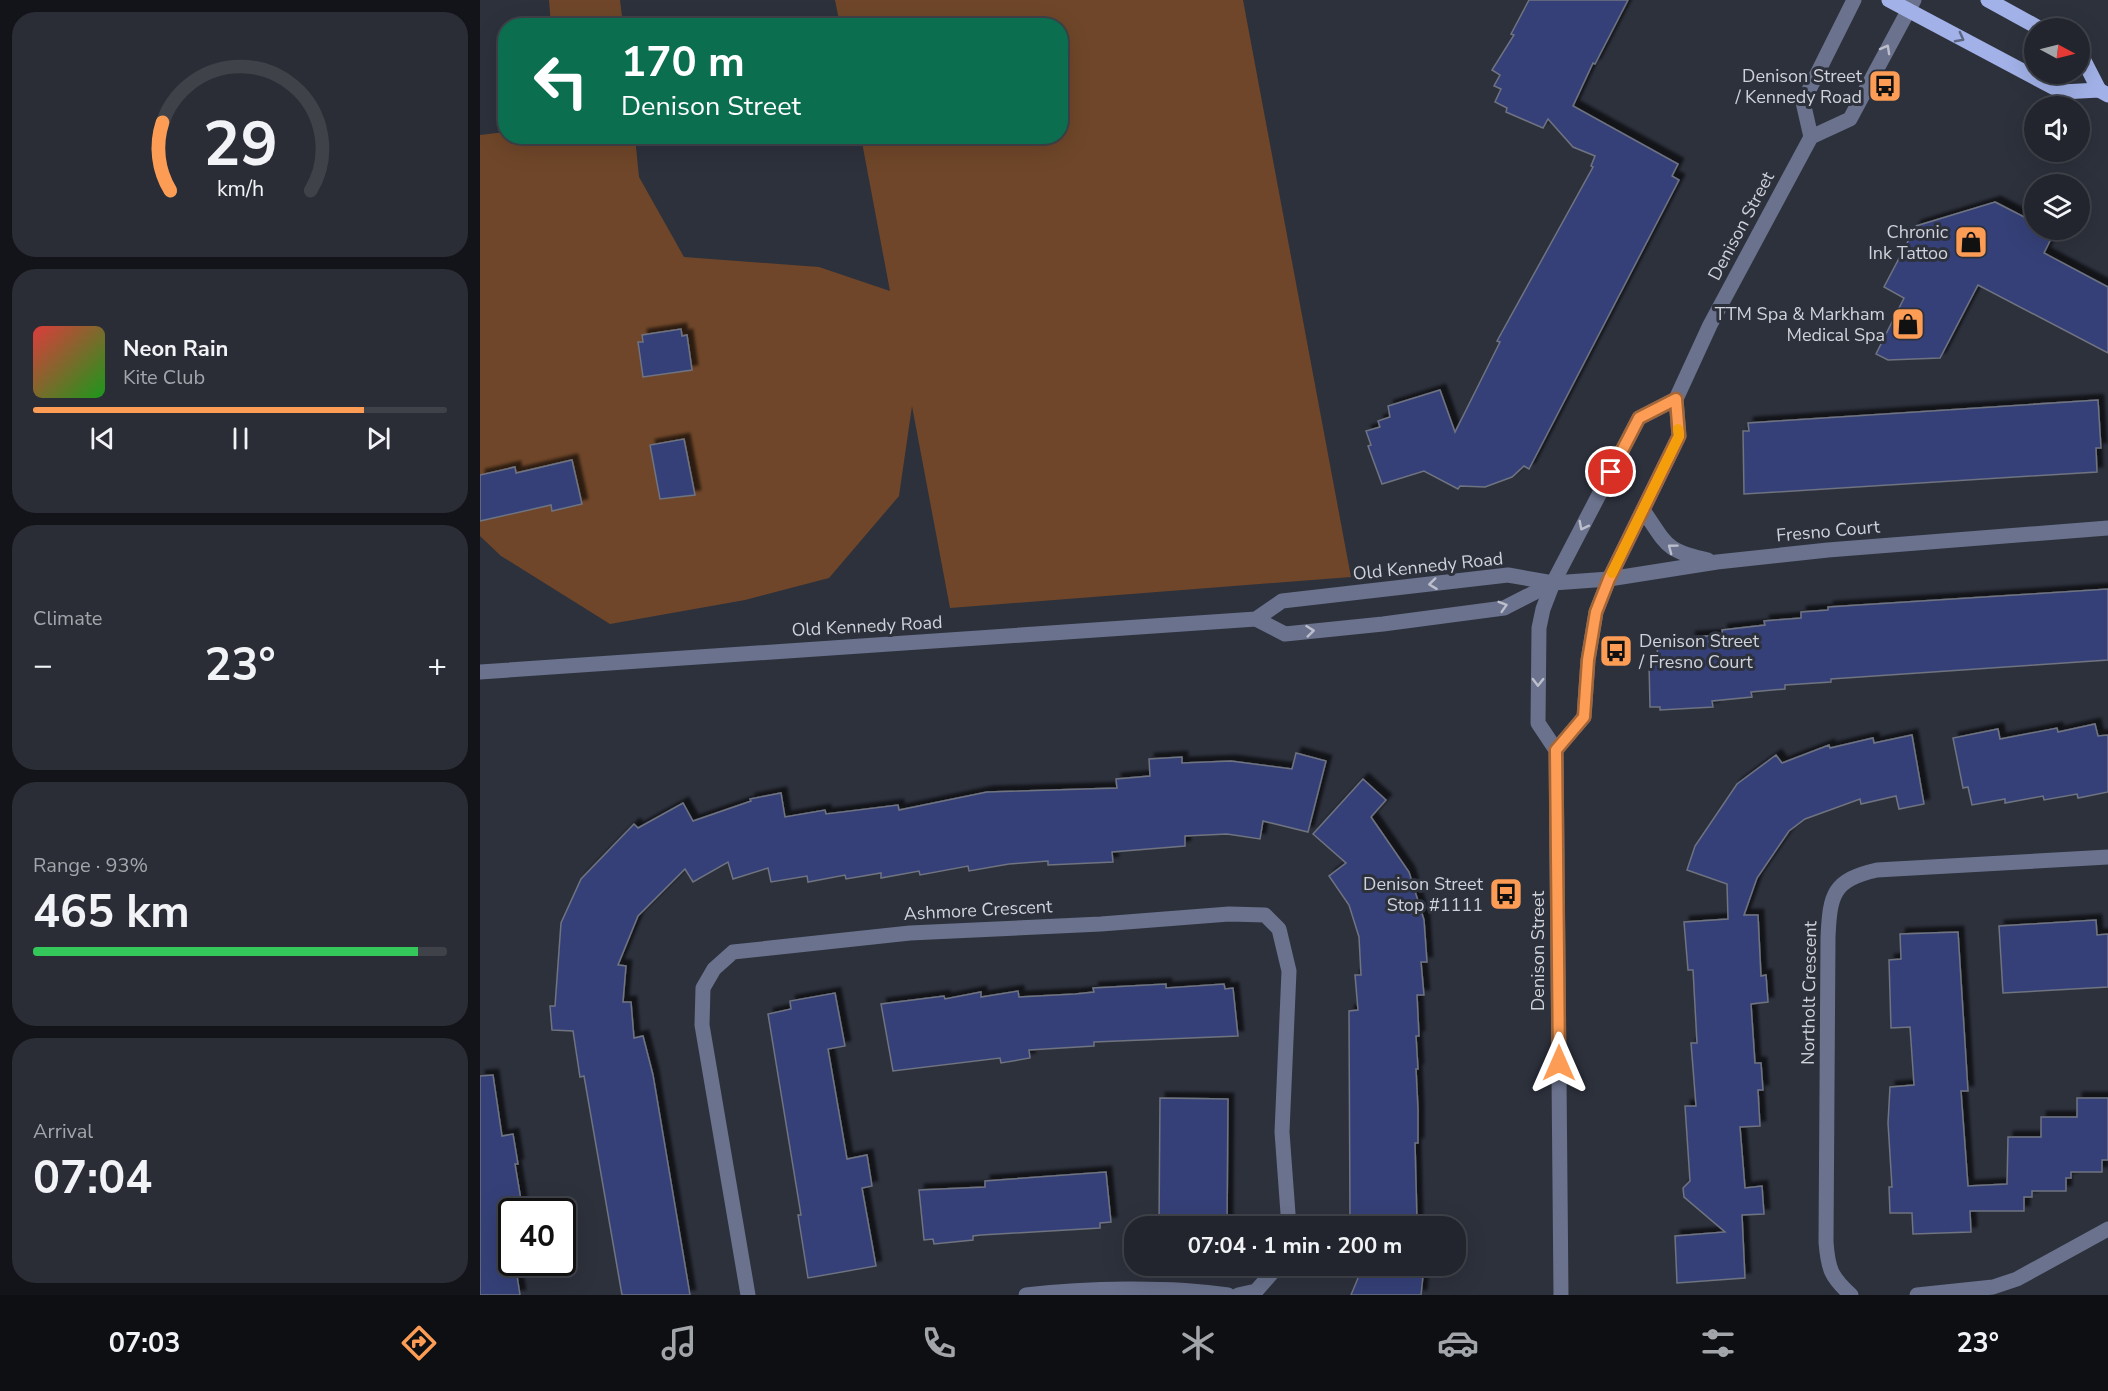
<!DOCTYPE html>
<meta charset="utf-8">
<style>
:root{--surface:#22252d;--page:#2a2d35;--text:#f1f3f6;--muted:#a2a5aa;--line:#3f4249;--accent:#fd9d55}
body{margin:0;font-family:"Nunito Sans",sans-serif;background:var(--page);color:var(--text);height:100vh;display:flex;flex-direction:column;font-size:22px;white-space:nowrap}
*{box-sizing:border-box;margin:0}
p{font-size:20px;color:var(--muted)}
.icon{flex:none;width:33px;height:33px;fill:none;stroke:currentColor;stroke-width:2;stroke-linecap:round;stroke-linejoin:round}
.map{position:relative;flex:1;overflow:hidden}
.side{display:flex;flex-direction:column;gap:12px;padding:12px;background:#131419;width:480px}
.side>*{flex:none}
.banner{position:absolute;left:18px;top:18px;width:570px;height:126px;border-radius:24px;box-shadow:0 6px 24px #0002,0 0 0 2px var(--line);background:#0b6e4f;color:#fff;overflow:hidden}
.needle{width:39px;rotate:97deg}
.tools{position:absolute;left:1544px;top:18px;display:grid;gap:12px}
.tools a{display:grid;place-items:center;width:66px;height:66px;border-radius:50%;background:var(--surface);box-shadow:0 6px 24px #0002,0 0 0 2px var(--line);font-size:30px}
.speed{position:absolute;left:18px;top:1198px;display:flex;gap:12px;font-size:30px;font-weight:700;text-align:center}
.speed>*{display:grid;place-content:center;width:78px;height:78px;border-radius:50%;background:var(--surface);box-shadow:0 6px 24px #0002,0 0 0 2px var(--line);line-height:1}
.speed .limit{border:3px solid #111;border-radius:9px;background:#fff;color:#111}
.pin{position:absolute;display:grid;place-items:center;width:51px;height:51px;color:#fff;margin:-26px;border:3px solid #fff;border-radius:50%;box-shadow:0 2px 6px #0007}
.me{position:absolute;width:66px;margin:-33px;rotate:0deg;stroke-linejoin:round;filter:drop-shadow(0 0 4px #0008)}
.turn{display:flex;align-items:center;gap:21px;height:126px;padding:0 24px;font-size:27px}
.turn .icon{width:78px;height:78px;stroke-width:2.5}
.turn b{display:block;font-size:42px;line-height:51px}
.big{font-size:45px;font-weight:700;line-height:1.1}
.side .widget{flex:1;display:flex;flex-direction:column;justify-content:center;gap:9px;min-width:0;padding:0 21px;border-radius:24px;background:var(--page)}
.side .dial{align-items:center;gap:0}
.dial svg{height:156px;overflow:visible;fill:none;stroke:var(--line);stroke-width:7;stroke-linecap:round;text-anchor:middle}
.dial text{fill:var(--text);stroke:none}
.song{display:flex;align-items:center;gap:18px}
.cover{width:72px;height:72px;border-radius:9px;background:linear-gradient(135deg,hsl(0 70% 55%),hsl(120 70% 35%))}
.played{height:6px;border-radius:3px;background:linear-gradient(90deg,var(--accent) 80%,var(--line) 80%)}
.keys{display:flex;justify-content:space-around;direction:ltr}
.heat{display:flex;justify-content:space-between;align-items:center;font-size:33px;direction:ltr}
.charge{height:9px;border-radius:4px;background:linear-gradient(90deg,#34c759 93%,var(--line) 0)}
.trip{position:absolute;left:644px;top:1216px;width:342px;height:60px;border-radius:24px;background:var(--surface);box-shadow:0 6px 24px #0002,0 0 0 2px var(--line);font-weight:700;line-height:60px;text-align:center}
.tabs{display:flex;height:96px;justify-content:space-around;align-items:center;background:#0e0f12;color:var(--muted)}
.tabs .icon{width:42px;height:42px}
.tabs .current{color:var(--accent)}
.tabs b{font-size:27px;color:var(--text)}
main{display:flex;flex:1;min-height:0}
.map>svg:first-child{display:block}
.green{fill:#6f4629}
.building{fill:#344178;stroke:#6f7380;stroke-width:1.5;filter:url(#shadow)}
.lines{fill:none;stroke-linecap:round;stroke-linejoin:round}
.minor{stroke:#6a728d;stroke-width:15}
.major{stroke:#a2b2e8;stroke-width:15}
.oneway{stroke:#5c6581}
.oneway2{stroke:#bcbfcb}
.route-casing{stroke:#a46637;stroke-width:15}
.route{stroke:#fd9d55;stroke-width:10}
.slow{stroke:#f59e0b;stroke-width:10}
.labels{text-anchor:middle;stroke-width:6;stroke-linejoin:round;paint-order:stroke}
.poi-label{font-size:18px;fill:#d0d2da;stroke:#2d313c;text-anchor:end}
.street-label{font-size:18px;fill:#d0d2da;stroke:#2d313c}
</style>
<main>
<section class="side">
<div class="widget dial"><svg viewBox="0 0 100 80">
<path d="M14 69A42 42 0 1 1 86 69"/>
<path d="M14 69A42 42 0 0 1 10 34" stroke="#fd9d55"/>
<text x="50" y="56" font-size="32" font-weight="700">29</text>
<text x="50" y="72" font-size="11">km/h</text>
</svg></div>
<div class="widget">
<div class="song"><i class="cover"></i><div><b>Neon Rain</b><p>Kite Club</p></div></div>
<div class="played"></div>
<div class="keys"><svg class="icon" aria-label="previous" viewBox="0 0 24 24"><path d="M18 5L8 12l10 7zM5 5v14"/></svg><svg class="icon" aria-label="pause" viewBox="0 0 24 24"><path d="M8 5v14M16 5v14"/></svg><svg class="icon" aria-label="next" viewBox="0 0 24 24"><path d="M6 5l10 7-10 7zM19 5v14"/></svg></div>
</div>
<div class="widget"><p>Climate</p>
<div class="heat"><a>−</a><b class="big">23°</b><a>+</a></div>
</div>
<div class="widget"><p>Range · 93%</p><b class="big">465 km</b><div class="charge"></div></div>
<div class="widget"><p>Arrival</p><b class="big">07:04</b></div>
</section>
<div class="map">
<svg width="1628" height="1295" viewBox="0 0 1628 1295">
<defs>
<filter id="shadow"><feDropShadow dx="5.5" dy="-5.5" stdDeviation="1.5" flood-color="#0009"/></filter>
</defs>
<rect width="100%" height="100%" fill="#2d313c"/>
<!-- green -->
<g class="green">
<path d="M 69,0 L 140,0 L 143,25 L 71,25 Z"/>
<path d="M 355,0 L 763,0 L 871,577 L 470,608 L 432,406 L 419,496 L 349,578 L 265,600 L 130,624 L 21,556 L 0,536 L 0,135 L 25,132 L 26,136 L 155,137 L 159,177 L 204,257 L 339,267 L 410,291 L 381,137 L 580,136 L 580,26 L 360,25 Z"/>
</g>
<!-- building -->
<g class="building">
<path d="M 1049,0 L 1148,0 L 1115,64 L 1113,63 L 1093,106 L 1198,164 L 1192,176 L 1199,180 L 1049,469 L 1044,466 L 1032,477 L 1005,487 L 980,486 L 978,489 L 944,471 L 902,484 L 888,446 L 891,445 L 886,431 L 900,427 L 898,421 L 910,417 L 908,406 L 960,390 L 975,432 L 1020,342 L 1017,341 L 1113,167 L 1111,166 L 1115,156 L 1093,147 L 1068,119 L 1063,128 L 1026,112 L 1027,108 L 1015,102 L 1021,89 L 1014,86 L 1020,75 L 1012,70 L 1034,35 L 1031,34 Z"/>
<path d="M 1515,202 L 1554,222 L 1554,230 L 1567,230 L 1574,233 L 1564,253 L 1628,287 L 1628,353 L 1498,285 L 1460,358 L 1408,360 L 1396,354 L 1424,298 L 1404,287 L 1436,226 Z"/>
<path d="M 201,329 L 202,336 L 207,335 L 212,370 L 163,377 L 158,342 L 163,342 L 162,335 Z"/>
<path d="M 1618,400 L 1621,448 L 1616,448 L 1617,472 L 1264,494 L 1263,431 L 1269,431 L 1268,423 Z"/>
<path d="M 204,439 L 215,495 L 180,499 L 170,445 Z"/>
<path d="M 92,460 L 102,504 L 72,511 L 71,505 L 0,521 L 0,475 L 35,467 L 36,473 Z"/>
<path d="M 1628,589 L 1628,660 L 1351,679 L 1351,682 L 1305,685 L 1305,689 L 1271,692 L 1272,697 L 1232,701 L 1233,707 L 1180,710 L 1180,707 L 1170,707 L 1169,664 L 1178,664 L 1177,644 L 1211,644 L 1210,637 L 1243,635 L 1242,630 L 1285,625 L 1284,621 L 1321,618 L 1321,612 L 1348,610 L 1348,607 Z"/>
<path d="M 1615,724 L 1618,736 L 1628,735 L 1628,792 L 1598,798 L 1597,794 L 1564,800 L 1563,796 L 1525,803 L 1525,799 L 1492,805 L 1488,787 L 1483,788 L 1473,738 L 1518,729 L 1520,739 L 1577,728 L 1578,732 Z"/>
<path d="M 1432,735 L 1444,804 L 1419,809 L 1416,796 L 1381,804 L 1380,799 L 1325,819 L 1309,831 L 1277,878 L 1264,915 L 1278,915 L 1281,976 L 1286,975 L 1288,1002 L 1271,1004 L 1275,1063 L 1281,1063 L 1283,1090 L 1278,1090 L 1280,1126 L 1260,1127 L 1265,1188 L 1282,1186 L 1284,1214 L 1262,1215 L 1265,1278 L 1197,1283 L 1195,1236 L 1245,1232 L 1204,1197 L 1203,1188 L 1210,1181 L 1205,1106 L 1216,1106 L 1211,1043 L 1217,1043 L 1213,970 L 1208,970 L 1204,922 L 1248,919 L 1247,884 L 1207,870 L 1215,846 L 1257,784 L 1296,755 L 1302,763 L 1349,745 L 1350,748 L 1393,738 L 1394,743 Z"/>
<path d="M 816,753 L 846,761 L 828,832 L 783,821 L 780,839 L 747,834 L 705,836 L 705,846 L 632,852 L 633,862 L 568,865 L 568,861 L 529,864 L 489,871 L 488,866 L 440,875 L 439,871 L 401,878 L 401,873 L 366,879 L 365,875 L 328,882 L 327,876 L 291,882 L 288,868 L 253,879 L 248,862 L 213,882 L 205,869 L 158,916 L 138,965 L 146,966 L 143,1002 L 151,1002 L 154,1038 L 163,1036 L 173,1075 L 210,1295 L 142,1295 L 104,1076 L 100,1077 L 93,1031 L 72,1030 L 70,1006 L 75,1006 L 81,923 L 101,879 L 154,824 L 158,828 L 203,803 L 213,821 L 271,801 L 270,799 L 301,793 L 305,817 L 345,810 L 346,814 L 418,805 L 419,810 L 507,792 L 637,788 L 636,779 L 670,776 L 669,759 L 702,757 L 702,763 L 751,761 L 812,769 Z"/>
<path d="M 883,779 L 906,800 L 891,817 L 929,872 L 944,920 L 947,962 L 941,962 L 944,995 L 937,995 L 939,1036 L 936,1036 L 938,1069 L 936,1069 L 938,1109 L 938,1143 L 935,1143 L 937,1221 L 870,1220 L 869,1011 L 878,1010 L 875,975 L 881,975 L 879,937 L 869,905 L 849,876 L 866,863 L 833,834 Z"/>
<path d="M 1616,920 L 1617,935 L 1628,934 L 1628,987 L 1523,993 L 1519,926 Z"/>
<path d="M 1478,932 L 1488,1091 L 1481,1091 L 1488,1186 L 1527,1184 L 1528,1137 L 1561,1137 L 1561,1117 L 1597,1117 L 1597,1098 L 1628,1098 L 1628,1160 L 1622,1160 L 1622,1172 L 1591,1172 L 1591,1178 L 1586,1178 L 1586,1191 L 1552,1191 L 1552,1197 L 1544,1197 L 1544,1211 L 1490,1211 L 1491,1232 L 1433,1234 L 1432,1213 L 1410,1213 L 1409,1187 L 1412,1187 L 1408,1123 L 1410,1087 L 1434,1085 L 1430,1027 L 1411,1028 L 1409,960 L 1421,959 L 1420,934 Z"/>
<path d="M 686,984 L 686,988 L 744,984 L 745,989 L 753,988 L 758,1036 L 614,1042 L 614,1046 L 549,1050 L 550,1058 L 521,1063 L 520,1058 L 413,1071 L 401,1004 L 464,996 L 465,999 L 501,992 L 501,997 L 538,991 L 539,997 L 595,994 L 614,992 L 613,988 Z"/>
<path d="M 355,993 L 365,1046 L 348,1049 L 367,1159 L 387,1155 L 392,1186 L 382,1188 L 396,1266 L 328,1278 L 318,1215 L 321,1215 L 288,1014 L 311,1009 L 310,1001 Z"/>
<path d="M 13,1075 L 22,1136 L 33,1134 L 38,1164 L 35,1164 L 43,1212 L 32,1212 L 32,1263 L 35,1263 L 40,1295 L 0,1295 L 0,1076 Z"/>
<path d="M 680,1098 L 748,1099 L 747,1227 L 679,1227 Z"/>
<path d="M 626,1172 L 631,1222 L 620,1223 L 620,1228 L 501,1235 L 493,1236 L 493,1240 L 454,1244 L 453,1239 L 444,1240 L 439,1190 L 505,1187 L 505,1181 Z"/>
<path d="M 883,1266 L 944,1266 L 941,1295 L 871,1295 Z"/>
</g>
<g class="lines">
<!-- minor -->
<g class="minor">
<path d="M 1331,137 L 1323,102 L 1374,0"/>
<path d="M 1163,510 C 1187,545 1185,551 1228,560"/>
<path d="M 776,619 L 805,634 L 903,624 L 1024,608 L 1073,583"/>
<path d="M 0,672 L 776,619 L 802,601 L 1028,575 L 1073,583 L 1129,579 L 1237,562 L 1348,550 L 1628,528"/>
<path d="M 1076,750 L 1104,717 L 1108,660 L 1116,612 L 1129,579 L 1199,436 L 1196,399 L 1230,325 L 1331,137 L 1370,119 L 1434,0"/>
<path d="M 268,1295 L 222,1025 L 223,988 L 234,969 L 253,952 L 430,933 L 621,924 L 749,914 L 785,915 L 799,929 L 809,971 L 802,1132 L 809,1227"/>
<path d="M 546,1295 C 605,1288 689,1286 748,1295"/>
<path d="M 758,1295 L 776,1291 L 798,1266"/>
<path d="M 1081,1295 L 1076,750 L 1058,723 L 1059,628 L 1063,609 L 1073,583 L 1159,418 L 1196,399"/>
<path d="M 1371,1295 C 1351,1277 1348,1269 1346,1242 L 1348,937 C 1350,894 1353,880 1397,870 L 1628,857"/>
<path d="M 1437,1295 L 1513,1287 L 1537,1279 L 1628,1229"/>
</g>
<!-- major -->
<g class="major">
<path d="M 1409,0 L 1582,92 L 1619,90 L 1628,95"/>
<path d="M 1508,0 L 1559,28"/>
<path d="M 1599,51 L 1619,90"/>
</g>
</g>
<!-- one-way arrows -->
<defs><path id="oneway-chevron" d="M-2-3.5L2.5 0L-2 3.5" fill="none" stroke-width="1.6" stroke-linecap="round" stroke-linejoin="round" transform="scale(1.5)"/></defs>
<use class="oneway" href="#oneway-chevron" transform="translate(1480 38) rotate(28)"/>
<g class="oneway2">
<use href="#oneway-chevron" transform="translate(1406 49) rotate(-61)"/>
<use href="#oneway-chevron" transform="translate(1103 526) rotate(117)"/>
<use href="#oneway-chevron" transform="translate(1192 548) rotate(-143)"/>
<use href="#oneway-chevron" transform="translate(953 584) rotate(173)"/>
<use href="#oneway-chevron" transform="translate(1023 606) rotate(-17)"/>
<use href="#oneway-chevron" transform="translate(830 631) rotate(-6)"/>
<use href="#oneway-chevron" transform="translate(1058 682) rotate(91)"/>
</g>
<g class="lines">
<!-- route casing -->
<g class="route-casing">
<path id="route" d="M 1079,1063 L 1076,750 L 1104,717 L 1108,660 L 1116,612 L 1129,579 L 1199,436 L 1196,399 L 1159,418 L 1131,472"/>
</g>
<!-- route -->
<use href="#route" class="route"/>
<!-- slow -->
<path class="slow" d="M 1132,573 L 1199,436 L 1198,429"/>
</g>
<!-- icons -->
<defs>
<g id="bus-square" transform="scale(1.725)"><rect x="-9" y="-9" width="18" height="18" rx="4" fill="#fd9d55" stroke="#2d313c"/><path d="M-5-6H5V4H4V6H2V4H-2V6H-4V4H-5ZM-3.5-4V0h7V-4ZM-3.5 1.2v1.5H-2V1.2ZM2 1.2v1.5H3.5V1.2Z" fill="#111"/></g>
<g id="shop-square" transform="scale(1.725)"><rect x="-9" y="-9" width="18" height="18" rx="4" fill="#fd9d55" stroke="#2d313c"/><path d="M-5-2.5h2.3a2.7 3.5 0 0 1 5.4 0H5L5.5 6h-11ZM-1.5-2.5h3a1.5 2.3 0 0 0-3 0Z" fill="#111"/></g>
</defs>
<g fill-rule="evenodd">
<use href="#bus-square" x="1405" y="86"/>
<use href="#shop-square" x="1491" y="242"/>
<use href="#shop-square" x="1428" y="324"/>
<use href="#bus-square" x="1136" y="651"/>
<use href="#bus-square" x="1026" y="894"/>
</g>
<g class="labels">
<!-- poi labels -->
<g class="poi-label">
<text x="1382" y="82">Denison Street<tspan x="1382" dy="21">/ Kennedy Road</tspan></text>
<text x="1468" y="238">Chronic<tspan x="1468" dy="21">Ink Tattoo</tspan></text>
<text x="1405" y="320">TTM Spa &amp; Markham<tspan x="1405" dy="21">Medical Spa</tspan></text>
<text x="1159" y="647" text-anchor="start">Denison Street<tspan x="1159" dy="21">/ Fresno Court</tspan></text>
<text x="1003" y="890">Denison Street<tspan x="1003" dy="21">Stop #1111</tspan></text>
</g>
<!-- street labels -->
<g class="street-label">
<text transform="translate(1261 226) rotate(-62)" y="6">Denison Street</text>
<text transform="translate(1348 531) rotate(-5)" y="6">Fresno Court</text>
<text transform="translate(948 566) rotate(-6)" y="6">Old Kennedy Road</text>
<text transform="translate(387 626) rotate(-3)" y="6">Old Kennedy Road</text>
<text transform="translate(498 910) rotate(-3)" y="6">Ashmore Crescent</text>
<text transform="translate(1058 951) rotate(-90)" y="6">Denison Street</text>
<text transform="translate(1329 993) rotate(-89)" y="6">Northolt Crescent</text>
</g>
</g>
</svg>
<div class="tools">
<a><svg class="needle" viewBox="-14 -14 28 28"><path d="M0-13l5 13h-10z" fill="#e53935"/><path d="M0 13l5-13h-10z" fill="#a2a5aa"/></svg></a>
<a><svg class="icon" aria-label="sound" viewBox="0 0 24 24"><path d="M4 9h4l5-4v14l-5-4H4zM17 9q2 3 0 6"/></svg></a>
<a><svg class="icon" aria-label="layers" viewBox="0 0 24 24"><path d="M12 4l9 5-9 5-9-5zM3 14l9 5 9-5"/></svg></a>
</div>
<div class="speed"><div class="limit">40</div></div>
<div class="pin" style="left:1131px;top:472px;background:#d93025"><svg class="icon" aria-label="arrive" viewBox="0 0 24 24"><path d="M6 21V4h12l-3 4 3 4H6"/></svg></div>
<svg class="me" style="left:1079px;top:1063px" viewBox="-20 -20 40 40"><path d="M0-17L14 15 0 8-14 15z" fill="#fd9d55" stroke="#fff" stroke-width="4"/></svg>
<div class="trip">07:04 · 1 min · 200 m</div>
<div class="banner">
<div class="turn"><svg class="icon" aria-label="left" viewBox="0 0 24 24"><path d="M17 20v-9H6M10 6l-5 5 5 5"/></svg><div><b>170 m</b>Denison Street</div></div>
</div>
</div>
</main>
<nav class="tabs">
<b>07:03</b>
<svg class="icon current" aria-label="directions" viewBox="0 0 24 24"><path d="M12 3l9 9-9 9-9-9zM9 14v-3h6M13 9l2 2-2 2"/></svg>
<svg class="icon" aria-label="music" viewBox="0 0 24 24"><path d="M9 18V5l10-2v13"/><circle cx="6" cy="18" r="3"/><circle cx="16" cy="16" r="3"/></svg>
<svg class="icon" aria-label="phone" viewBox="0 0 24 24"><path d="M5 4h4l2 5-3 2q2 4 5 5l2-3 5 2v4C11 20 4 13 5 4z"/></svg>
<svg class="icon" aria-label="climate" viewBox="0 0 24 24"><path d="M12 3v18M4 7l16 10M4 17L20 7"/></svg>
<svg class="icon" aria-label="car" viewBox="0 0 24 24"><path d="M5 17H2v-5l4-1 3-4h7l3 4 3 1v5h-3M9 17h6M6 11h13"/><circle cx="7" cy="17" r="2"/><circle cx="17" cy="17" r="2"/></svg>
<svg class="icon" aria-label="filters" viewBox="0 0 24 24"><path d="M4 7h16M4 17h16"/><circle cx="9" cy="7" r="2"/><circle cx="15" cy="17" r="2"/></svg>
<b>23°</b>
</nav>
